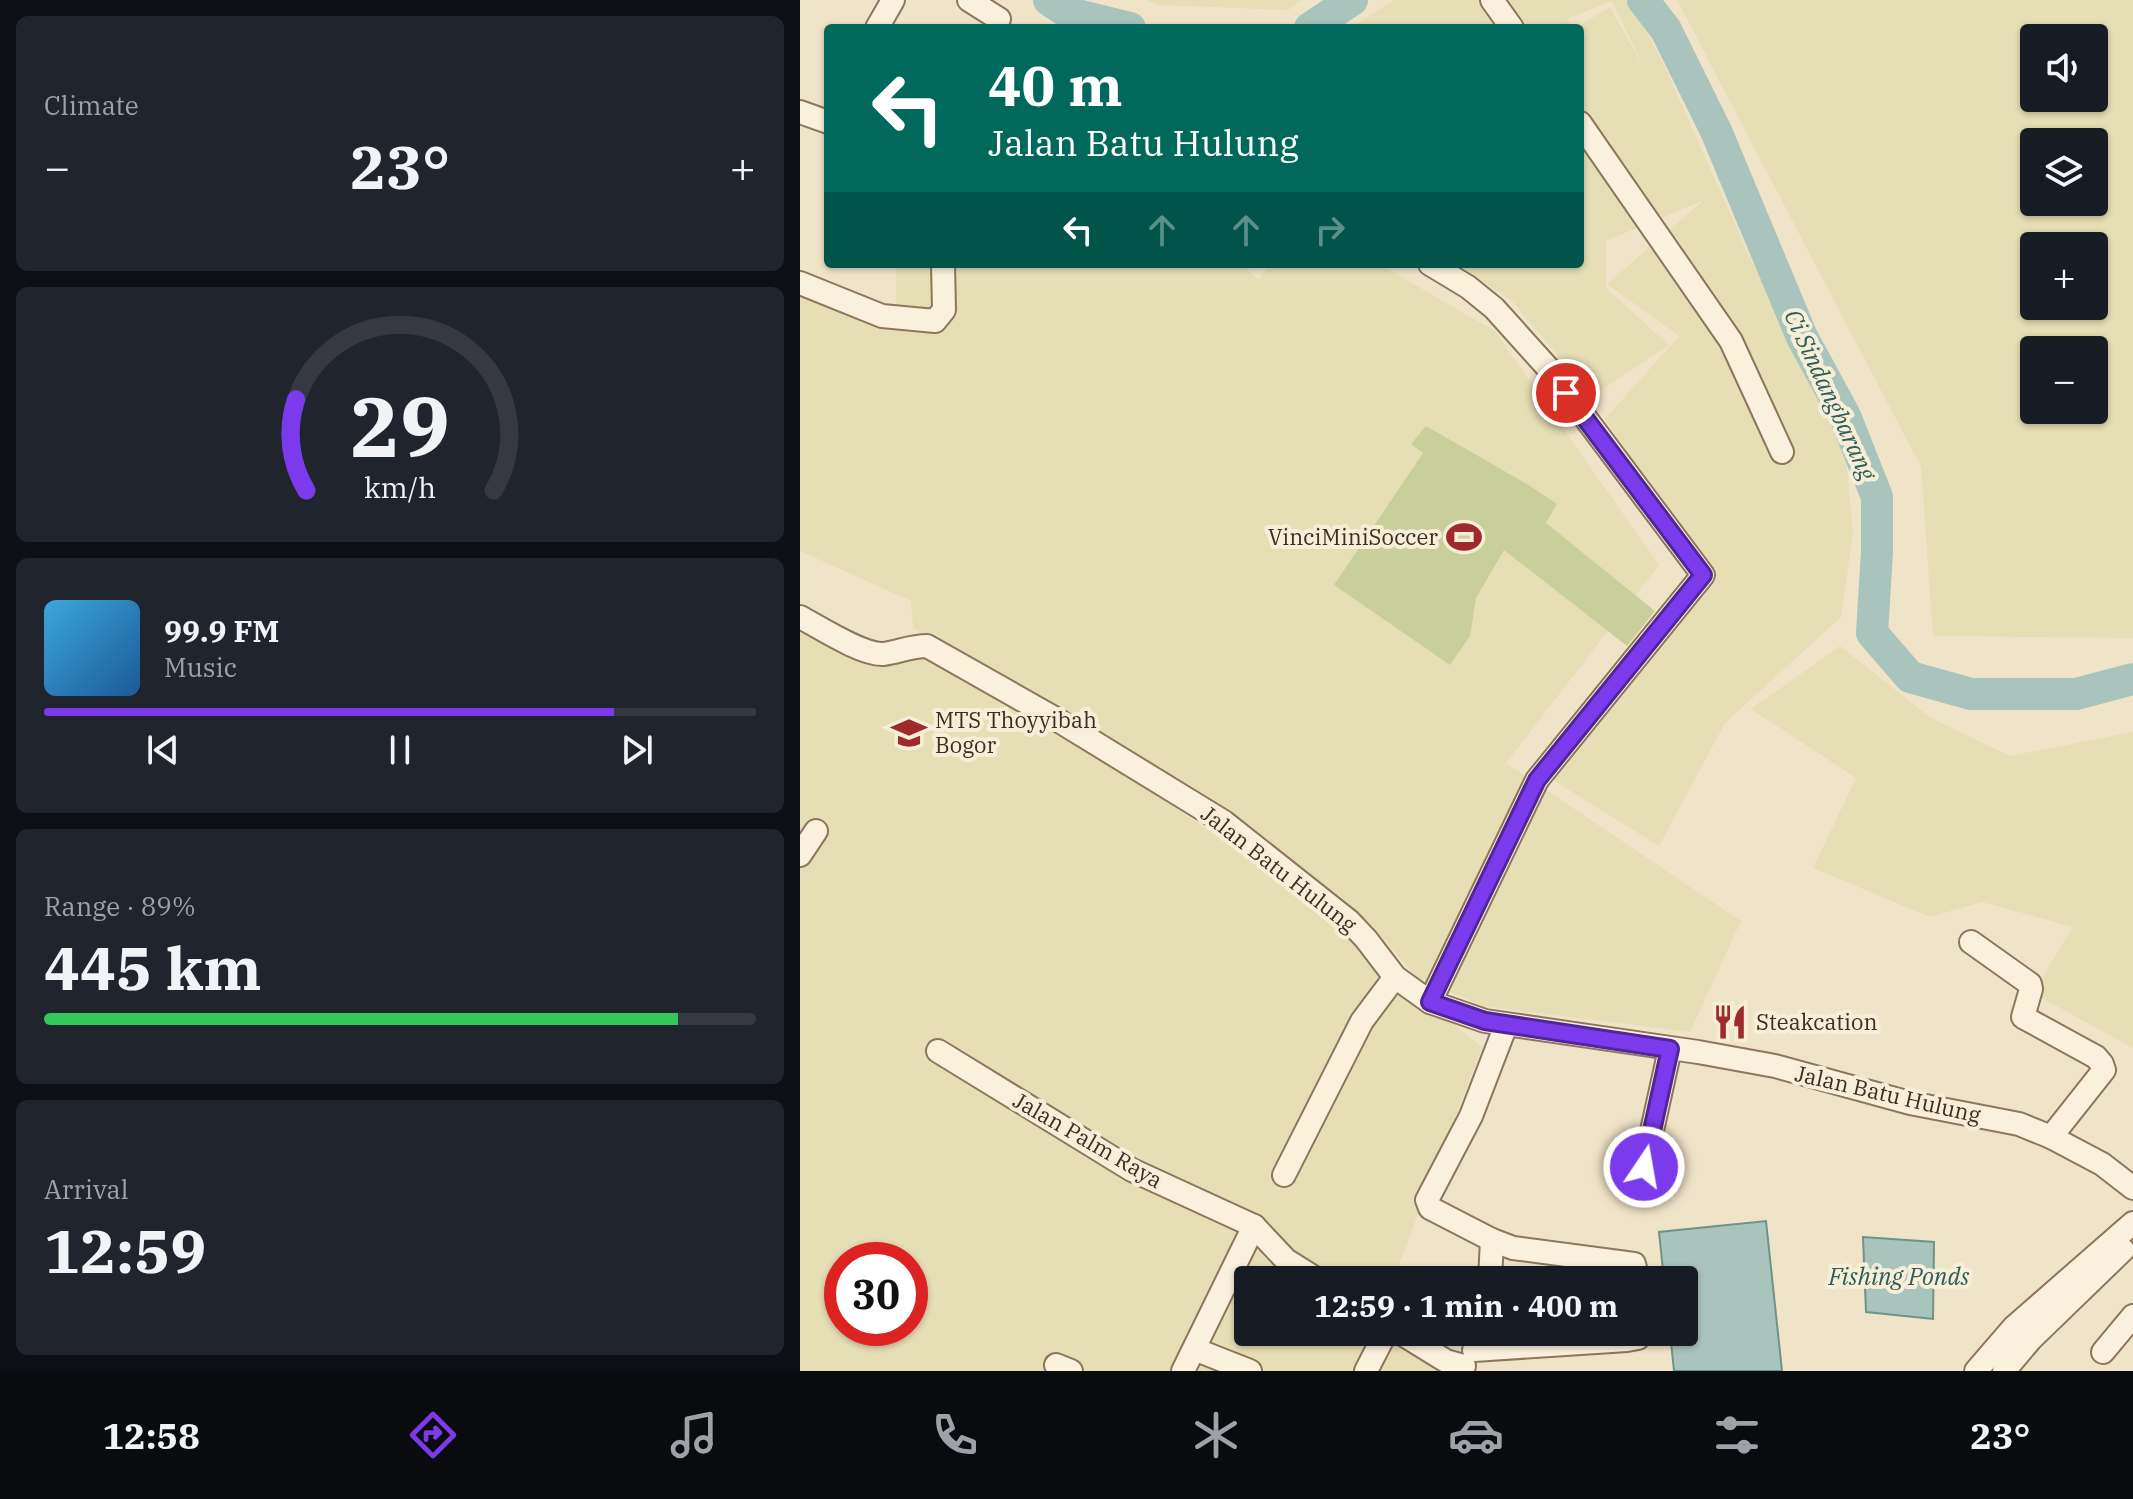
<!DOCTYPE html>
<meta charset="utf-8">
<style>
:root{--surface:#171b24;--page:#20242c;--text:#f1f3f6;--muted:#9ea1a6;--line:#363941;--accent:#7c3aed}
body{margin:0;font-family:"IBM Plex Serif",serif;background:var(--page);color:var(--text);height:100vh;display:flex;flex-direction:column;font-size:30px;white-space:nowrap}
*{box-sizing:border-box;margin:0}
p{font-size:26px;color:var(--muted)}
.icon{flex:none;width:44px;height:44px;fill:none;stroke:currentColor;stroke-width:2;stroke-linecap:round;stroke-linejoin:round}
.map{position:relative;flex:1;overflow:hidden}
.side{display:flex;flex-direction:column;gap:16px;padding:16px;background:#0d0f14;width:800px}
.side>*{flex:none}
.guide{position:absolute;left:24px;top:24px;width:760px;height:244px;border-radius:8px;box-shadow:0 2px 6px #0004;background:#00695c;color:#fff;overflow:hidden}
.controls{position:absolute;left:1220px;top:24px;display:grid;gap:16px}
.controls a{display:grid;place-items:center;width:88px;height:88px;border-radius:8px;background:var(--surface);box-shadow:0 2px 6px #0004;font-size:40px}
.speed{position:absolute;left:24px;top:1242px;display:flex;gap:16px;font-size:40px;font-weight:700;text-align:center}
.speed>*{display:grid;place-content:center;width:104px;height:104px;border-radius:50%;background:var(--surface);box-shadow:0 2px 6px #0004;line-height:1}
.speed .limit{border:12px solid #d22;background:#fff;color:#111}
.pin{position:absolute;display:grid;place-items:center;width:68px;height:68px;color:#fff;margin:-34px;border:4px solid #fff;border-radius:50%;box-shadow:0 2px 8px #0007}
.me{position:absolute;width:88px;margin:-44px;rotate:12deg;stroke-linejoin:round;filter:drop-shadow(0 0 6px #0008)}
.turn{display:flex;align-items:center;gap:28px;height:168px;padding:0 32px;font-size:36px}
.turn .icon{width:104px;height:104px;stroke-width:2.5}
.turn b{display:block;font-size:56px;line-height:68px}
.lanes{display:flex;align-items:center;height:76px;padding:0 32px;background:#0003;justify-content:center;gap:40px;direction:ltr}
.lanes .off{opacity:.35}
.big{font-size:60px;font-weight:700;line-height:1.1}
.side .widget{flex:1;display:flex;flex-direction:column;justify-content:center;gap:12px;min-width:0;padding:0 28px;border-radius:12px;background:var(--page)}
.side .dial{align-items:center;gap:0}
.dial svg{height:208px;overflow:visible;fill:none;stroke:var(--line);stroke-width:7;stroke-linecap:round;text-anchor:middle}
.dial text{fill:var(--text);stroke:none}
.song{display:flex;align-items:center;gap:24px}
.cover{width:96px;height:96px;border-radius:12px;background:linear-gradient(135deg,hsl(200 70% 55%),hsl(210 70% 35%))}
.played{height:8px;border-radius:4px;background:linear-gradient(90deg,var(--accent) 80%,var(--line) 80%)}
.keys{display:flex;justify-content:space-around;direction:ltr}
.heat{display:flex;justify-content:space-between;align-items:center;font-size:44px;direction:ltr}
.charge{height:12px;border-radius:6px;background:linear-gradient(90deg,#34c759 89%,var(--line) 0)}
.trip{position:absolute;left:434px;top:1266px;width:464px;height:80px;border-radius:8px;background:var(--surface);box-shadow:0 2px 6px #0004;font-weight:700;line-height:80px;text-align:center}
.menu{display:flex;height:128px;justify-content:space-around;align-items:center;background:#090b0e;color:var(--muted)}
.menu .icon{width:56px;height:56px}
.menu .current{color:var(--accent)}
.menu b{font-size:36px;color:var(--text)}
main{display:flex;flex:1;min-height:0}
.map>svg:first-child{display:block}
.farmland{fill:#e6deb5;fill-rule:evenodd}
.green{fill:#c9cf9b}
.water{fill:#a9c4bc;stroke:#6f938a;stroke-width:2}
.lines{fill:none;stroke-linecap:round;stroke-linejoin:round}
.river{stroke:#a9c4bc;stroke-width:32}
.minor-casing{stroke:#8d765c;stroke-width:26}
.minor{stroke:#faf1dc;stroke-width:22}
.route-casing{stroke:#51269a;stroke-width:20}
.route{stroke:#7c3aed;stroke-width:14}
.labels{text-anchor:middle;stroke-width:8;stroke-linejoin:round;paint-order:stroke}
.poi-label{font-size:22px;fill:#3d2e20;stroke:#f7eed8;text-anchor:start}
.street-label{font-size:22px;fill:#3d2e20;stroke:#f7eed8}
.water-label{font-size:24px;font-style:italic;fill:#2f5d5a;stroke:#f7eed8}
</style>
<main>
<section class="side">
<div class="widget"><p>Climate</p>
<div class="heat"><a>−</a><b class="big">23°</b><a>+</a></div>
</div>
<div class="widget dial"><svg viewBox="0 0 100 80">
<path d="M14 69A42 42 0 1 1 86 69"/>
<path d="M14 69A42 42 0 0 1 10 34" stroke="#7c3aed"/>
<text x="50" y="56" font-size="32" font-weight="700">29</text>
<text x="50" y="72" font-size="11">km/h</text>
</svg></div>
<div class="widget">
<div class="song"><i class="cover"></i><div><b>99.9 FM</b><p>Music</p></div></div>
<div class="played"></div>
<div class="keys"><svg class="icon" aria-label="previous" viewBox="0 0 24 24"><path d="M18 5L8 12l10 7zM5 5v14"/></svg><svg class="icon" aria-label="pause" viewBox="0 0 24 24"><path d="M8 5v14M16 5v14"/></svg><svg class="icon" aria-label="next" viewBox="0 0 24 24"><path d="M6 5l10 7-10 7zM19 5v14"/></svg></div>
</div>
<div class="widget"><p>Range · 89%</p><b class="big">445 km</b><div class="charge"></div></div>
<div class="widget"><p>Arrival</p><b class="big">12:59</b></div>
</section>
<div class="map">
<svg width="1333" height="1371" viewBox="0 0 1333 1371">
<rect width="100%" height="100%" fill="#f0e4c8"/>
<!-- farmland -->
<g class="farmland">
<path d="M 347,0 L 501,0 L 488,10 L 360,5 Z"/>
<path d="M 594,0 L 829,0 L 863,63 L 947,251 L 1045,448 L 1053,533 L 1041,617 L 925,723 L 859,846 L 745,775 L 899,569 L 805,419 L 879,336 L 807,284 L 904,200 L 806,241 L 806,288 L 869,345 L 792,396 L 712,301 L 657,264 L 780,264 L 780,28 L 776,28 L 810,7 L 846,72 L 812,1 L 767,19 L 773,28 L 551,28 Z"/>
<path d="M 877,0 L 1333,0 L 1333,638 L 1133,636 L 1121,467 ZM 1294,38 L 1294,98 L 1234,98 L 1234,38 ZM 1294,142 L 1294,202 L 1234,202 L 1234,142 ZM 1294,246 L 1294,306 L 1234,306 L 1234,246 ZM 1294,350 L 1294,410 L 1234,410 L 1234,350 Z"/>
<path d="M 96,264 L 452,264 L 448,270 L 458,280 L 470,264 L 587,264 L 584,267 L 695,331 L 859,565 L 706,763 L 941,921 L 890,1032 L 683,1006 L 616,977 L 571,924 L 400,791 L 113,628 L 111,601 L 0,551 L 0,279 L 96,319 Z"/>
<path d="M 0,630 L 71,663 L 122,653 L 296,754 L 446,856 L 682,1047 L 593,1280 L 448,1280 L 448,1332 L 613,1332 L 655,1371 L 0,1371 ZM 42,1260 L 110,1260 L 110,1328 L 42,1328 Z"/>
<path d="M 1040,646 L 1131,718 L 1210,756 L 1333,732 L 1333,1048 L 1233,993 L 1273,927 L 1182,902 L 1130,917 L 1013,868 L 1056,778 L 951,709 Z"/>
</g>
<!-- green -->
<path class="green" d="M 626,426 L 727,484 L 757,504 L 746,523 L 855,611 L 827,646 L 704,550 L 676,598 L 670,636 L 650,665 L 534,585 L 623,453 L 611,444 Z"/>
<!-- water -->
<g class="water">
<path d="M 966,1221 L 982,1371 L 874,1371 L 870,1332 L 884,1332 L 884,1280 L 864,1280 L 859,1232 Z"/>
<path d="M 1063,1237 L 1134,1242 L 1133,1319 L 1066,1312 Z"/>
</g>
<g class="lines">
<!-- river -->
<g class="river">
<path d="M 249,0 L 269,13 L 330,28"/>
<path d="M 843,0 L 866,30 L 916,131 L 1002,337 L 1045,416 L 1077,497 L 1077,552 L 1072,633 L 1110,677 L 1171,694 L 1276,694 L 1333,679"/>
<path d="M 510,28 L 552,0"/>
</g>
<!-- minor casing -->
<g class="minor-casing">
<g id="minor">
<path d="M 169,0 L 199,19"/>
<path d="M 692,0 L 712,28"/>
<path d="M 77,28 L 93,0"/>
<path d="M 0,112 L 28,122"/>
<path d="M 780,123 L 931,341 L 982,452"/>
<path d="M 0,283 L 82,316 L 135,321 L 144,310 L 143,264"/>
<path d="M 0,617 C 19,627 62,655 83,654 C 98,652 111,646 127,646 L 256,719 L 424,822 L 549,921 L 566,939 L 595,977 L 630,1002 L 685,1021 L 898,1052 L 975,1066 L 1110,1103 L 1219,1124 L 1251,1137 L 1302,1164 L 1333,1188"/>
<path d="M 0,855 L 16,831"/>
<path d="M 1171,942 L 1230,984 L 1231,989 L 1223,1017 L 1296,1057 L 1302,1064 L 1304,1070 L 1251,1137"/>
<path d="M 630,1002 L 737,780 L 903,575 L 748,368 L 694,308 L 668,287 L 630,264"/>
<path d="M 706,1025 L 671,1116 L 627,1200 L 630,1208 L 692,1240 L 713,1248 L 834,1264 L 838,1280"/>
<path d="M 138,1051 L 332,1170 L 454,1226 L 486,1260 L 518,1280"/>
<path d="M 844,1167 L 870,1049"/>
<path d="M 484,1175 L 562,1021 L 595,977"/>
<path d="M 690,1280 L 692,1240"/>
<path d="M 599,1332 L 646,1361 L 664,1366"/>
<path d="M 394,1349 L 450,1371"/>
<path d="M 674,1350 L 827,1340 L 838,1338 L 842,1332"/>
<path d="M 1303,1352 L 1333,1316"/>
<path d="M 256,1365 L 271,1371"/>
<path d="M 383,1371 L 454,1226"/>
<path d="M 566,1371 L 586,1332"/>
<path d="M 1176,1371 L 1214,1327 L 1333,1223"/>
<path d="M 1204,1371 L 1231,1339 L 1323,1250"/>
</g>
</g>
<!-- minor -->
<use href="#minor" class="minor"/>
</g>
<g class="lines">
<!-- route casing -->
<g class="route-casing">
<path id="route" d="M 766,393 L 903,575 L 737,780 L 630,1002 L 685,1021 L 870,1049 L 844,1167"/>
</g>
<!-- route -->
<use href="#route" class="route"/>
</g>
<!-- icons -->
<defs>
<g id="stadium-bare" transform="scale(2.76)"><path d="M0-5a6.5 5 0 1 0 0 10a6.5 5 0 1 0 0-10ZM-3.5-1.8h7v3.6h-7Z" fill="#9e2a2b" stroke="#f7eed8" stroke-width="2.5" paint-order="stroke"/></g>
<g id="school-bare" transform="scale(2.76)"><path d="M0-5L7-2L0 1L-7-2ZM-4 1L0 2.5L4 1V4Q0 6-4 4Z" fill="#9e2a2b" stroke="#f7eed8" stroke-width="2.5" paint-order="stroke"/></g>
<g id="restaurant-bare" transform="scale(2.76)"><path d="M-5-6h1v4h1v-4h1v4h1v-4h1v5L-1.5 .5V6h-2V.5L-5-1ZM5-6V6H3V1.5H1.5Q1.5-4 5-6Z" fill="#9e2a2b" stroke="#f7eed8" stroke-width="2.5" paint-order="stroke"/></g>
</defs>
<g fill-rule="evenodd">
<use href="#stadium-bare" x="664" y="537"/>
<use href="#school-bare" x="109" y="733"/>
<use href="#restaurant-bare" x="930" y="1022"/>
</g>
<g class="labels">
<!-- poi labels -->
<g class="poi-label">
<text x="638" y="545" text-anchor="end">VinciMiniSoccer</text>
<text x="135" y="728">MTS Thoyyibah<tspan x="135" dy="25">Bogor</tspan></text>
<text x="956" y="1030">Steakcation</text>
</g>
<!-- street labels -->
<g class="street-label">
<text transform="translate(479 869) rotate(38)" y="8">Jalan Batu Hulung</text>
<text transform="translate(1088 1094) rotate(13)" y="8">Jalan Batu Hulung</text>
<text transform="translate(288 1140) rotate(30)" y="8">Jalan Palm Raya</text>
</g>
<!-- water labels -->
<g class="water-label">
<text transform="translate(1030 395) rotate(65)" y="8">Ci Sindangbarang</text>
<text x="1099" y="1285">Fishing Ponds</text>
</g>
</g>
</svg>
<div class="controls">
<a><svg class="icon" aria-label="sound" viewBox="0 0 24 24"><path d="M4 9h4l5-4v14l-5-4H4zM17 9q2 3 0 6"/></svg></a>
<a><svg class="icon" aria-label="layers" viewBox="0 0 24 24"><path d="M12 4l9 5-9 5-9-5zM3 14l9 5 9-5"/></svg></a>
<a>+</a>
<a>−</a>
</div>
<div class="speed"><div class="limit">30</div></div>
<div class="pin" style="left:766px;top:393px;background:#d93025"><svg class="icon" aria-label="arrive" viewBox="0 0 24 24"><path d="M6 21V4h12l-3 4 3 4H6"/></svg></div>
<svg class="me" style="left:844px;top:1167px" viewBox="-20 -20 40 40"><circle r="17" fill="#7c3aed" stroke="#fff" stroke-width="3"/><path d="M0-11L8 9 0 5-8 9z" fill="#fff"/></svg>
<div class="trip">12:59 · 1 min · 400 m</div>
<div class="guide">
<div class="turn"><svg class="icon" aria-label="left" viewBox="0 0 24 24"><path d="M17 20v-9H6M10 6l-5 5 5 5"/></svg><div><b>40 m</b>Jalan Batu Hulung</div></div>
<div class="lanes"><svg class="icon" aria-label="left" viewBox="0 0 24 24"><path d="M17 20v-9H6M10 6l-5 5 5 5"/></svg><svg class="icon off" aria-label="ahead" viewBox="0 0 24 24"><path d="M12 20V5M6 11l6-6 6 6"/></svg><svg class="icon off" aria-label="ahead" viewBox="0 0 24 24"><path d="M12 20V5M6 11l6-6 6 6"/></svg><svg class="icon off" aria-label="right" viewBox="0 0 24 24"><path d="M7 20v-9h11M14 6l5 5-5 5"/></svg></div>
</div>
</div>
</main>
<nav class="menu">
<b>12:58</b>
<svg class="icon current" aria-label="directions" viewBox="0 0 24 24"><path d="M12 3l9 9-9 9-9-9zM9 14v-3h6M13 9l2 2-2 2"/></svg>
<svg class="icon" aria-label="music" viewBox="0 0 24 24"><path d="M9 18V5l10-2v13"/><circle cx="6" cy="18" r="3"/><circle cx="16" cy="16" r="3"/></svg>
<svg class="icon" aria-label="phone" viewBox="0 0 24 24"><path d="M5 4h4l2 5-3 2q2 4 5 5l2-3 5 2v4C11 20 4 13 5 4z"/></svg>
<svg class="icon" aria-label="climate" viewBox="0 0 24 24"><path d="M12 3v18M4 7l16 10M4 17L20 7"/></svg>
<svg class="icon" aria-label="car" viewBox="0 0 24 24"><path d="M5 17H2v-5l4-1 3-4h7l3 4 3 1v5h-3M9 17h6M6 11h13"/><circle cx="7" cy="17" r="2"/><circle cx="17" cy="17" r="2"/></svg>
<svg class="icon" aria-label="filters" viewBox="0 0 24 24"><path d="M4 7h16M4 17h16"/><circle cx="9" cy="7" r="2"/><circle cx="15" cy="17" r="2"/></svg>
<b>23°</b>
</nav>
